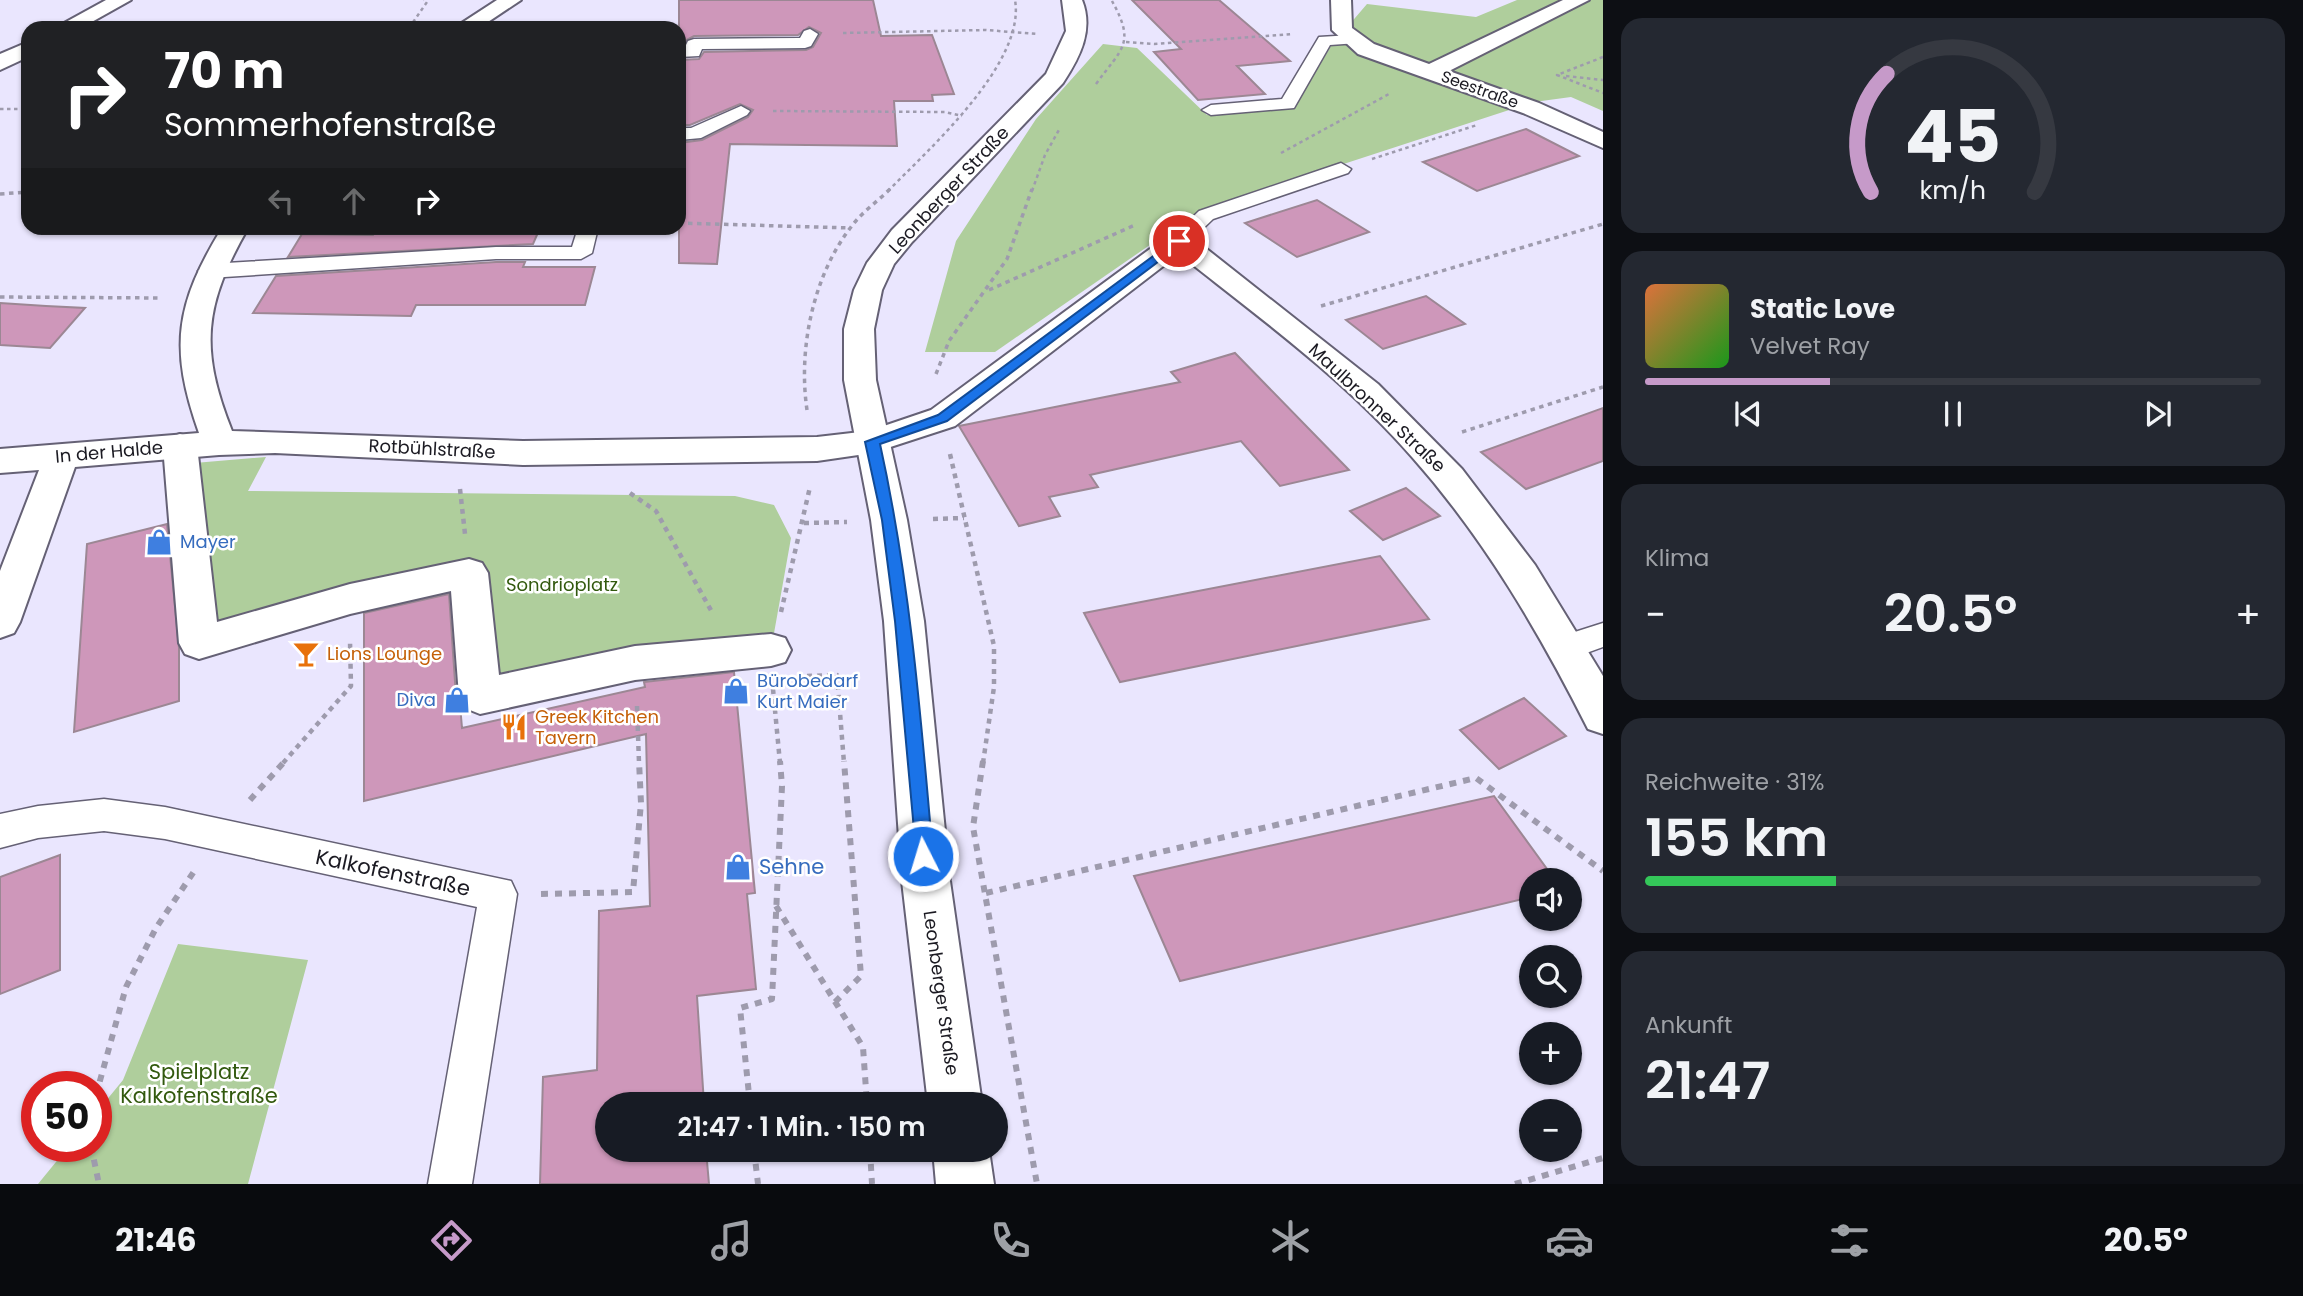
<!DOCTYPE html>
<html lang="de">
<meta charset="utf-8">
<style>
:root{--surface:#171b24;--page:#242831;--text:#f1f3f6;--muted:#9ea1a6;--line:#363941;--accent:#c69ac9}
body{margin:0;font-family:Poppins,sans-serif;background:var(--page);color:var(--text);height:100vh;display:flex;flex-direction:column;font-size:26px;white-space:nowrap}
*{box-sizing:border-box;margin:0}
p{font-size:23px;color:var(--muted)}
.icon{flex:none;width:38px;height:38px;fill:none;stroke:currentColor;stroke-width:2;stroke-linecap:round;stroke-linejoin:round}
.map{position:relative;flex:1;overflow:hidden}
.sheet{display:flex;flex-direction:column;gap:18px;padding:18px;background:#0d0f14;width:700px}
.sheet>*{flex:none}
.hud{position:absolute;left:21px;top:21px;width:665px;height:214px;border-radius:21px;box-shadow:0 2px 5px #0004;background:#202124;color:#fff;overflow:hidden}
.buttons{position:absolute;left:1519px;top:868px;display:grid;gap:14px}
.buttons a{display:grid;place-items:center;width:63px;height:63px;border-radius:50%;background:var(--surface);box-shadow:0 2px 5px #0004;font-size:35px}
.speed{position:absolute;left:21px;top:1071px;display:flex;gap:14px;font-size:35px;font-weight:700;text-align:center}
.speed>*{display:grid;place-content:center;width:91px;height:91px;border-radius:50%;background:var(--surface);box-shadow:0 2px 5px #0004;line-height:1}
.speed .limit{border:10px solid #d22;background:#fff;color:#111}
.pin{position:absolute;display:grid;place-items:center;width:60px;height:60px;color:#fff;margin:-30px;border:4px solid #fff;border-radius:50%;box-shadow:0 2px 7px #0007}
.me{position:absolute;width:77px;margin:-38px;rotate:355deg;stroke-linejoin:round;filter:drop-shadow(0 0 5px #0008)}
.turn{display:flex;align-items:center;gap:24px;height:147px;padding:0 28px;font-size:32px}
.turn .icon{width:91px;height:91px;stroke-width:2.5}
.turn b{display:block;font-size:49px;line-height:60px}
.lanes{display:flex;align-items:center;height:66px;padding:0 28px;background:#0003;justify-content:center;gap:35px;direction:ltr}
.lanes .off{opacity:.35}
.big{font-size:52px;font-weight:600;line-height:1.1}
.sheet .widget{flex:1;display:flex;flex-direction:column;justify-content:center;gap:10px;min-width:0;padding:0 24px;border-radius:21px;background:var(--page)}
.sheet .dial{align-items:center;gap:0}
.dial svg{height:182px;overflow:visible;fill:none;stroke:var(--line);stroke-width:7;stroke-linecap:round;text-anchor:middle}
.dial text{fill:var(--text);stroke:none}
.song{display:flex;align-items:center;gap:21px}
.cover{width:84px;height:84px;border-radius:10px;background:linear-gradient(135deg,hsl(20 70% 55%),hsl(120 70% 35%))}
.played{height:7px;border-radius:4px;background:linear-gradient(90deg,var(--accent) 30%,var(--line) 30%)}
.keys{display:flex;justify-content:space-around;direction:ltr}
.heat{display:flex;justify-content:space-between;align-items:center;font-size:38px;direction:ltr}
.charge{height:10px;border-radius:5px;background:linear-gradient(90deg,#34c759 31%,var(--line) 0)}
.trip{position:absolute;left:595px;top:1092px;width:413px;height:70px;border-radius:35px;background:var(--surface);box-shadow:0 2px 5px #0004;font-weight:600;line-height:70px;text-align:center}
.dock{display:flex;height:112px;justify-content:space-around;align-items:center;background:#090b0e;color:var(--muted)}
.dock .icon{width:49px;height:49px}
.dock .on{color:var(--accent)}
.dock b{font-size:32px;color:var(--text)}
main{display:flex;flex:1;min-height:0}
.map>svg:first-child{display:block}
.green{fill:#afce9c}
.building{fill:#ce97ba;stroke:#9c8794;stroke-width:2}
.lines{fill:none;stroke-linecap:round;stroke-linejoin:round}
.service-casing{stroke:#656175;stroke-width:3}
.pedestrian-casing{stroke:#656175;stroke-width:4}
.minor-casing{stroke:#656175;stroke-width:4}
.secondary-casing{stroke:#656175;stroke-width:4}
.path-far3{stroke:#9e9bad;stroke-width:2.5;stroke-dasharray:3.5 3.5;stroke-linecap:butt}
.path-far2{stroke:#9e9bad;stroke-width:3.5;stroke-dasharray:4.5 4.5;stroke-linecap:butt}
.path-far1{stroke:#9e9bad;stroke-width:4.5;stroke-dasharray:5 5;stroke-linecap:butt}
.path{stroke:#9e9bad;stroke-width:6;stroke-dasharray:7 7;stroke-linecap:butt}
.service{fill:#fff;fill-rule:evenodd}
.pedestrian{fill:#fff;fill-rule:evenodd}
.minor{fill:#fff;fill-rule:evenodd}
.secondary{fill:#fff;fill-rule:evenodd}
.route{fill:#1a73e8;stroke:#114b97;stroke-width:2}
.labels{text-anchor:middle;stroke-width:5;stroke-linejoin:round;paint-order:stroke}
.far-street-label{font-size:16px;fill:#1b1a22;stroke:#fff}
.street-label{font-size:18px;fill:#1b1a22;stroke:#fff}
.shop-label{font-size:18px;fill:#366cbe;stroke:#fff;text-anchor:start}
.park-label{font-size:18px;fill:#32590e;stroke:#fff}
.food-label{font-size:18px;fill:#c56008;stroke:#fff;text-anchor:start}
.near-shop-label{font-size:21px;fill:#366cbe;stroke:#fff;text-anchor:start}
.near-street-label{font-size:21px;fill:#1b1a22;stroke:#fff}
.near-park-label{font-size:21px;fill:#32590e;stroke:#fff}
</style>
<main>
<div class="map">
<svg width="1603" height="1184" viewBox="0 0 1603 1184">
<rect width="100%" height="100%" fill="#eae6fe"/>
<!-- green -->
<g class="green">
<path d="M 1517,0 L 1603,0 L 1603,111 L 1571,97 L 1534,102 L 1199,211 L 995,352 L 925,352 L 956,241 L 1036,119 L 1103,44 L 1137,48 L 1207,115 L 1295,106 L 1331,46 L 1367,4 L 1476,17 Z"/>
<path d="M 266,457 L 248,491 L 735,496 L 774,505 L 791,538 L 771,650 L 480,696 L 469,574 L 199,643 L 171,465 Z"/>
<path d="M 178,944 L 308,960 L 248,1184 L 38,1184 L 69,1146 L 96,1146 L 96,1113 L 123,1080 Z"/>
</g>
<!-- building -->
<g class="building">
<path d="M 679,0 L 873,0 L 881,36 L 932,35 L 954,94 L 932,95 L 933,101 L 894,101 L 897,146 L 730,144 L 717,264 L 679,263 L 679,143 L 702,140 L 748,117 L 753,110 L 740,104 L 690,125 L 679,125 L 679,60 L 699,59 L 704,52 L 806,50 L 813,47 L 821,33 L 809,27 L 798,35 L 694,36 L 679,44 Z"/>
<path d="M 1132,0 L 1219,0 L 1290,61 L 1237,66 L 1265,94 L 1198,100 L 1154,52 L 1181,49 Z"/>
<path d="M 1526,129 L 1579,156 L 1477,191 L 1423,162 Z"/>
<path d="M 1317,200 L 1369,232 L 1297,257 L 1245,223 Z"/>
<path d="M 377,228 L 540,228 L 533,244 L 288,257 L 302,234 L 373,235 Z"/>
<path d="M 496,262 L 525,262 L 523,267 L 595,267 L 585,305 L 416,305 L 411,316 L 253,313 L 276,276 Z"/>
<path d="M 1426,296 L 1465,324 L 1383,349 L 1346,320 Z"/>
<path d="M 0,303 L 46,306 L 85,308 L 50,348 L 0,345 Z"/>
<path d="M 1235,353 L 1349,470 L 1280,486 L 1241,441 L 1090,475 L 1098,487 L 1049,497 L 1060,516 L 1019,526 L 959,426 L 1180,382 L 1171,372 Z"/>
<path d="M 1603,408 L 1603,461 L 1526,489 L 1481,452 Z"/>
<path d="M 1406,488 L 1440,516 L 1383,540 L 1350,511 Z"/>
<path d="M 167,524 L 179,648 L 179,701 L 74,732 L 87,544 Z"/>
<path d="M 1380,556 L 1429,619 L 1120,682 L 1084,613 Z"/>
<path d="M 449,594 L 456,696 L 460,705 L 462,728 L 645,687 L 644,682 L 734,672 L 755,893 L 747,894 L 756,989 L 697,996 L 704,1104 L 607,1104 L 607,1150 L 706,1150 L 709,1184 L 540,1184 L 543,1077 L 597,1070 L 599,911 L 650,906 L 646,734 L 364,801 L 364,613 Z"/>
<path d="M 1524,698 L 1566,736 L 1499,769 L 1460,730 Z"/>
<path d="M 1494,796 L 1555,880 L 1531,880 L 1531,897 L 1180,981 L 1134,876 Z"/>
<path d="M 60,855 L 60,970 L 0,994 L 0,877 Z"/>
</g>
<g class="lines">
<!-- service casing -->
<g class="service-casing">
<g id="service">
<path d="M 810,29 L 818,34 L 811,46 L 805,48 L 702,49 L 699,56 L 679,57 L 679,47 L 685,47 L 688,41 L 694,39 L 800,38 L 804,31 Z"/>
<path d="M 1352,35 L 1360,40 L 1358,43 L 1330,45 L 1294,108 L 1211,115 L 1202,110 L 1211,105 L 1282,99 L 1319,37 Z"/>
<path d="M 741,106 L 750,111 L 747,115 L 701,138 L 679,140 L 679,128 L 691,128 Z"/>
<path d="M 1341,163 L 1351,169 L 1348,173 L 1213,219 L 1186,245 L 1172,245 L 1168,241 L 1199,211 Z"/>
<path d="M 578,228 L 598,228 L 592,253 L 581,259 L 496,259 L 209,278 L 198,271 L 209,264 L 496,247 L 572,247 Z"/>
<path d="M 1603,623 L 1603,647 L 1567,660 L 1556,656 L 1551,647 L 1556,638 Z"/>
<path d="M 104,799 L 165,807 L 511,881 L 517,894 L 472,1184 L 428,1184 L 477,907 L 165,839 L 104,831 L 38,838 L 0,848 L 0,814 L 38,806 Z"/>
</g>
</g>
<!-- pedestrian casing -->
<g class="pedestrian-casing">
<path id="pedestrian" d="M 180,434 L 192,438 L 197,446 L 217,622 L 350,584 L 469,559 L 482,563 L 488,573 L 499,675 L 635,646 L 771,634 L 785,638 L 791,650 L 785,662 L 771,666 L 635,680 L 480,714 L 465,708 L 459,696 L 451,591 L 350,614 L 199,659 L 185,654 L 179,643 L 163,446 L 168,438 Z"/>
</g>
<!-- minor casing -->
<g class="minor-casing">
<g id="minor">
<path d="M 106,0 L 131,0 L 81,28 L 55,28 Z"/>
<path d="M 497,0 L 521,0 L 479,28 L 454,28 Z"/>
<path d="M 1331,0 L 1351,0 L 1352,28 L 1374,44 L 1429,64 L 1563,0 L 1589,0 L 1449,71 L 1539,103 L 1603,132 L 1603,148 L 1523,113 L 1358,54 L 1332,30 Z"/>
<path d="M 28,42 L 28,57 L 0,70 L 0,54 Z"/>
<path d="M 222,228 L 248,228 C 204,305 199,348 232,431 L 523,441 L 817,437 L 869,431 L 931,410 L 1169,235 L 1189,235 L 1378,384 L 1462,469 L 1535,565 L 1603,676 L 1603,734 L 1588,729 C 1539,632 1484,538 1412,457 C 1344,379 1260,318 1179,254 L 955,426 L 872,453 L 817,461 L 523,465 L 275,453 L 219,455 L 75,467 L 20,622 L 14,633 L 0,638 L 0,571 L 39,470 L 0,473 L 0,449 L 199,433 C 169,348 175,305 222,228 Z"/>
</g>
</g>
<!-- secondary casing -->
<g class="secondary-casing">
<g id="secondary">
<path d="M 1062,0 L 1082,0 C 1094,30 1080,57 1063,83 L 912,242 L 894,264 L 882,290 L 874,329 L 876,380 L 907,520 L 924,621 L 950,881 L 982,1104 L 928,1104 L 902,881 L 884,621 L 871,520 L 844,380 L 844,329 L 854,290 L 867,263 L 892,230 L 1046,74 L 1066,31 Z"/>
<path d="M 933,1150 L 989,1150 L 994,1184 L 936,1184 Z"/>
</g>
</g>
<!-- path-far3 -->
<g class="path-far3">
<path d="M 409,28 L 427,2 L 424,0"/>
<path d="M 843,33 L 986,30 L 1037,34"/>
<path d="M 1126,42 L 1154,44 L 1293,34"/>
<path d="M 1603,57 L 1557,75 L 1603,93"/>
<path d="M 1566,76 L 1603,80"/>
<path d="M 1096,84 C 1122,48 1136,44 1112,1"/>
<path d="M 0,109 L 28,109"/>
<path d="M 773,111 L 945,112 L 962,116"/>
<path d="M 1281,153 L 1389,94"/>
<path d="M 1372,159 L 1477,125"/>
<path d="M 888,191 C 928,150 1026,63 1015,0"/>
<path d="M 1032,191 L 1045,155 L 1060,128"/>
</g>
<!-- path-far2 -->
<g class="path-far2">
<path d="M 0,194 L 28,192"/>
<path d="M 679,223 L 850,228"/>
<path d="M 989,290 L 1135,225"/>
<path d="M 0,297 L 161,298"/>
<path d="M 1321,306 L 1603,224"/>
<path d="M 936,374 L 949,341 L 1007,259 L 1032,189"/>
<path d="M 807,410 C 798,349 813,276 851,227 C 862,212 877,202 890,189"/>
<path d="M 1462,432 L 1603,387"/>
</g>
<!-- path-far1 -->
<g class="path-far1">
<path d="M 950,454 L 994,646 L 994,687 L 983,763"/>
<path d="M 460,489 L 465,534"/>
<path d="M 630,493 L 656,511 L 713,614"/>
<path d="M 933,519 L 964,518"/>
<path d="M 804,523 L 847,522"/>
<path d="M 781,612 L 810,487"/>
<path d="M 807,676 L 837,675 L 844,763"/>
<path d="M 773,689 L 780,763"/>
<path d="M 637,706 L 639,763"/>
<path d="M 283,763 L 351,686 L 350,641"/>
</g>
<!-- path -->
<g class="path">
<path d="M 983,761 L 973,827 L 1037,1184"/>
<path d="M 250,800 L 285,761"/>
<path d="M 986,893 L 1476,778 L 1603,871"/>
<path d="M 541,894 L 633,892 L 641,803 L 639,761"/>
<path d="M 776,906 L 863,1047 L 867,1104"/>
<path d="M 835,1002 L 861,976 L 844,761"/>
<path d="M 96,1095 L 126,987 L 156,928 L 195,870"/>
<path d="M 750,1104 L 740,1008 L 772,999 L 782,786 L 780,761"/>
<path d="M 91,1146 L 99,1184"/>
<path d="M 754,1150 L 758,1184"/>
<path d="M 870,1150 L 872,1184"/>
<path d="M 1515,1184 L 1603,1158"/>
</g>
<!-- service -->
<use href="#service" class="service"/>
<!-- pedestrian -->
<use href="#pedestrian" class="pedestrian"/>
<!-- minor -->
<use href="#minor" class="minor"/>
<!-- secondary -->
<use href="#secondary" class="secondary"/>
</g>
<!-- route -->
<path class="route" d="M 1179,237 L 1183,238 L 1183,243 L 947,421 L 880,444 C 910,580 921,718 933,856 L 930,863 L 923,865 L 917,863 L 895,621 L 882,520 L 865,442 L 938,415 Z"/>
<!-- icons -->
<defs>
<g id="shop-bare" transform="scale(2.1)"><path d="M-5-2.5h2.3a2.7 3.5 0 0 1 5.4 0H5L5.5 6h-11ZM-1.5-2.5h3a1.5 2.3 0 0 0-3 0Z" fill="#3f7fe0" stroke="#fff" stroke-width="2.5" paint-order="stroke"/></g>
<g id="bar-bare" transform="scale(2.1)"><path d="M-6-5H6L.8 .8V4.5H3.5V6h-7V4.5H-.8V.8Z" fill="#e8710a" stroke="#fff" stroke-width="2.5" paint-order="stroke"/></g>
<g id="restaurant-bare" transform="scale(2.1)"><path d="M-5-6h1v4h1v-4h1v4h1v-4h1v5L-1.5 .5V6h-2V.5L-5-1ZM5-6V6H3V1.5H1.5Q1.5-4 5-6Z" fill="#e8710a" stroke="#fff" stroke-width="2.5" paint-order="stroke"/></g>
</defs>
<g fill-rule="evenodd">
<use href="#shop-bare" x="159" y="542"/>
<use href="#bar-bare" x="306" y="654"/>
<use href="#shop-bare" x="736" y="691"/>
<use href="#shop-bare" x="457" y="700"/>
<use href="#restaurant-bare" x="514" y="727"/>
<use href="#shop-bare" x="738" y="867"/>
</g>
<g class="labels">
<!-- far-street labels -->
<g class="far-street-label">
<text transform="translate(1480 89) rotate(20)" y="6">Seestraße</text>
</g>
<!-- street labels -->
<g class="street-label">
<text transform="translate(949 190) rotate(-47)" y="6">Leonberger Straße</text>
<text transform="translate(1377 408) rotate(43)" y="6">Maulbronner Straße</text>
<text transform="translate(432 449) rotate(3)" y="6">Rotbühlstraße</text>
<text transform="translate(109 452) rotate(-5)" y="6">In der Halde</text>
<text transform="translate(941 993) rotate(82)" y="6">Leonberger Straße</text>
</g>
<!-- shop labels -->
<g class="shop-label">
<text x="180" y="548">Mayer</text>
<text x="757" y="687">Bürobedarf<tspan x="757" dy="21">Kurt Maier</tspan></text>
<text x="436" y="706" text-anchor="end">Diva</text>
</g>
<!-- park labels -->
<g class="park-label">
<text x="562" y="591">Sondrioplatz</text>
</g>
<!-- food labels -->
<g class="food-label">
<text x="327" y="660">Lions Lounge</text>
<text x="535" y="723">Greek Kitchen<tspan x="535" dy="21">Tavern</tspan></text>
</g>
<!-- near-shop labels -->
<g class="near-shop-label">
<text x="759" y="874">Sehne</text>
</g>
<!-- near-street labels -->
<g class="near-street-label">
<text transform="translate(393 873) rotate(12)" y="7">Kalkofenstraße</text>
</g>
<!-- near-park labels -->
<g class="near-park-label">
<text x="199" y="1079">Spielplatz<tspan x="199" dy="24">Kalkofenstraße</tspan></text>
</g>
</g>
</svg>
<div class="buttons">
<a><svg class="icon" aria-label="sound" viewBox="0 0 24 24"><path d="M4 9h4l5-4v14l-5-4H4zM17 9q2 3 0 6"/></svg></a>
<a><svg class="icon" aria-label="search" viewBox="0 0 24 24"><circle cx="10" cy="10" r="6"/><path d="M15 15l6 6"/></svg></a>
<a>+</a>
<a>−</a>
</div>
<div class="speed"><div class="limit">50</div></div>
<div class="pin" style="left:1179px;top:241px;background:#d93025"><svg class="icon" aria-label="arrive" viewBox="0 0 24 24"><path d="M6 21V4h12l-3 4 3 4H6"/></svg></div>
<svg class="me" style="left:923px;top:856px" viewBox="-20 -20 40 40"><circle r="17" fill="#1a73e8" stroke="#fff" stroke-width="3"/><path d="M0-11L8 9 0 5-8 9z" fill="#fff"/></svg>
<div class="trip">21:47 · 1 Min. · 150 m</div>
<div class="hud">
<div class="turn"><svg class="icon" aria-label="right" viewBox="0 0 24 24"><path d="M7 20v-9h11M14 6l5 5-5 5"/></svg><div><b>70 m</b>Sommerhofenstraße</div></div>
<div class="lanes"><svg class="icon off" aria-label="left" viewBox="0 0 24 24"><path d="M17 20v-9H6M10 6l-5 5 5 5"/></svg><svg class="icon off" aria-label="ahead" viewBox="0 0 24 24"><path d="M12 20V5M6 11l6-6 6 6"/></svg><svg class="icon" aria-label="right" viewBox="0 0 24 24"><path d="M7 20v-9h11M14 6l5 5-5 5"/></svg></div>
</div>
</div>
<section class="sheet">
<div class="widget dial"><svg viewBox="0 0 100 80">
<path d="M14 69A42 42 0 1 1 86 69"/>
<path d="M14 69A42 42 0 0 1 21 17" stroke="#c69ac9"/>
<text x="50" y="56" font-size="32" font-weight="700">45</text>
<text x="50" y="72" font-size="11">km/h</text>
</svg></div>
<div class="widget">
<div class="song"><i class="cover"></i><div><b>Static Love</b><p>Velvet Ray</p></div></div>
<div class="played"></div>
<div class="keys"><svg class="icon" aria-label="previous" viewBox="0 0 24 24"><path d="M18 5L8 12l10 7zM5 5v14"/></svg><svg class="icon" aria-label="pause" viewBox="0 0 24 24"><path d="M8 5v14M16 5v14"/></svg><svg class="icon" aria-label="next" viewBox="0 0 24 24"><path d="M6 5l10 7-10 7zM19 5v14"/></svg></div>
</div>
<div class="widget"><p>Klima</p>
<div class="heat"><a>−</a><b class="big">20.5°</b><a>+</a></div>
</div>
<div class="widget"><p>Reichweite · 31%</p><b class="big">155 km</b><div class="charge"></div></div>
<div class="widget"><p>Ankunft</p><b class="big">21:47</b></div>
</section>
</main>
<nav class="dock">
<b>21:46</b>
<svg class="icon on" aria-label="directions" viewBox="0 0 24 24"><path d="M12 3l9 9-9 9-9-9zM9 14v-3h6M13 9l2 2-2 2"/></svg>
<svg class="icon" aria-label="music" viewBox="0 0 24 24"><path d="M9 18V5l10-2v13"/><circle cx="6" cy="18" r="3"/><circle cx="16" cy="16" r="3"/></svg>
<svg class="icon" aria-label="phone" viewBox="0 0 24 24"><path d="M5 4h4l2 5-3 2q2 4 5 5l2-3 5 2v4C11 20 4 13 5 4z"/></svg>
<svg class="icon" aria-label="climate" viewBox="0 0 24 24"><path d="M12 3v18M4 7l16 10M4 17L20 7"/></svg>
<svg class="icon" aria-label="car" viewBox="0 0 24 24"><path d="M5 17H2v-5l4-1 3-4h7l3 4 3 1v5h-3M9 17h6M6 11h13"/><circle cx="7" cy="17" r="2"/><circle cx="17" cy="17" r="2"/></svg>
<svg class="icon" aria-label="filters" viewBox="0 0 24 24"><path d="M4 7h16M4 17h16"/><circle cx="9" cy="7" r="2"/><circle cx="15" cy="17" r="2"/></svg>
<b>20.5°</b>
</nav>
